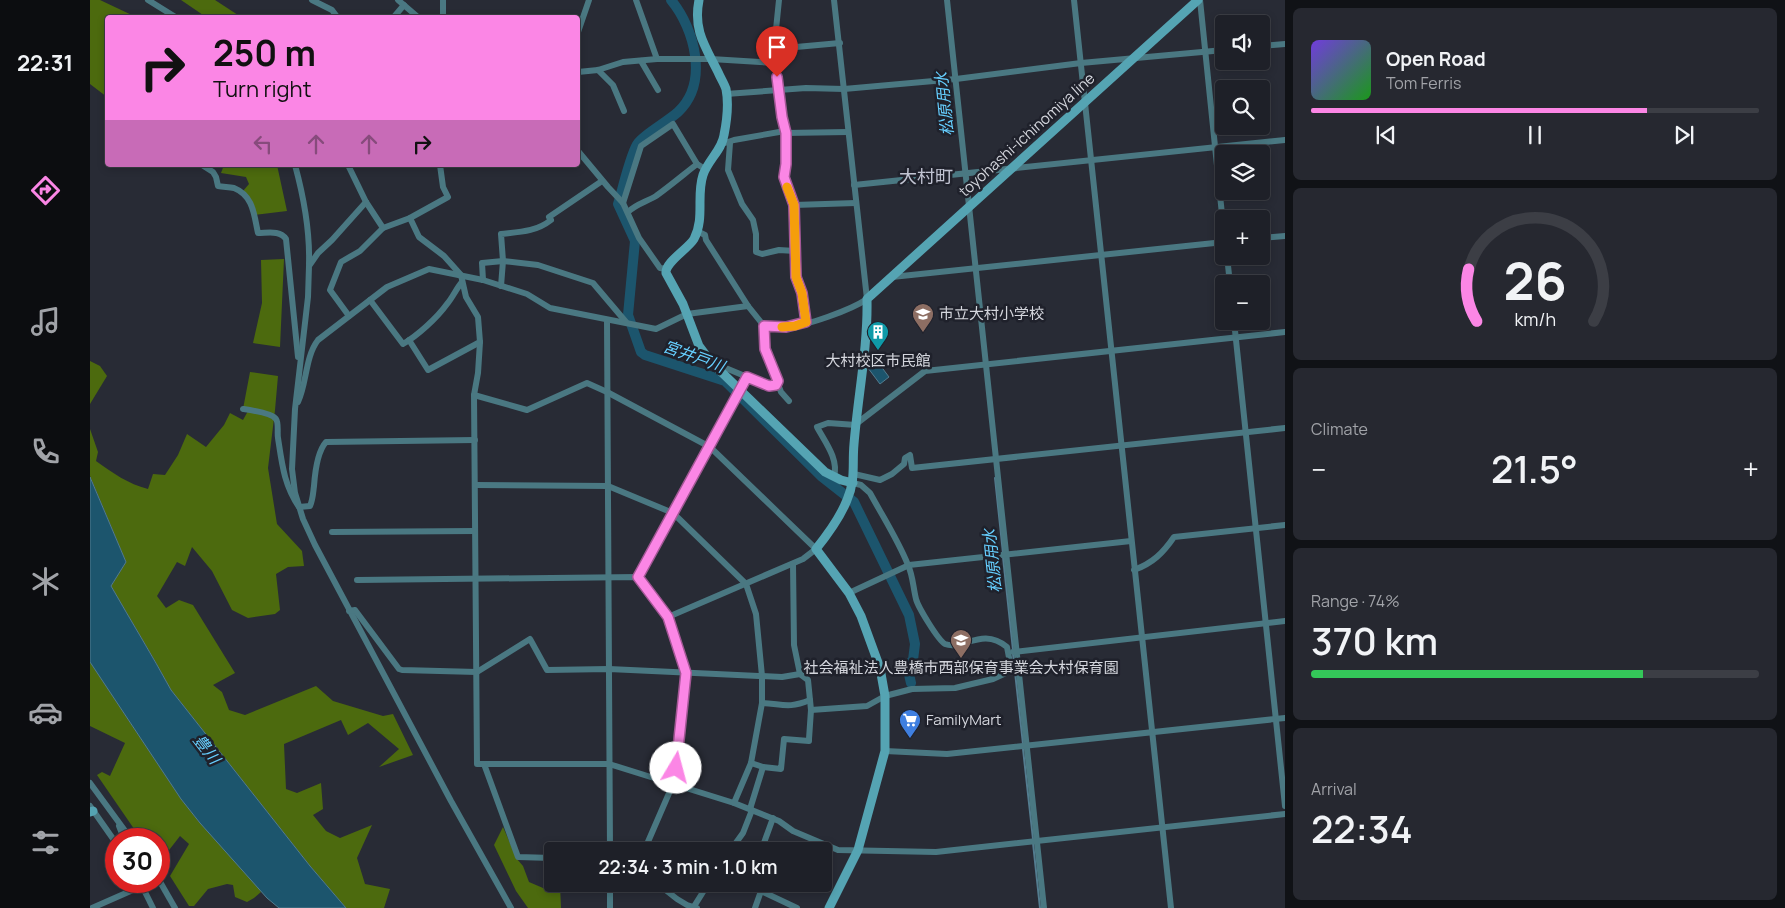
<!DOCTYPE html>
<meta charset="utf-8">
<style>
:root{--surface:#1e2028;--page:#262830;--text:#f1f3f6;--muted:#a1a3a8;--line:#3c3e45;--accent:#fb86e5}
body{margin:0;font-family:Manrope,"Noto Sans JP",sans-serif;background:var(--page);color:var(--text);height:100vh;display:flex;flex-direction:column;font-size:19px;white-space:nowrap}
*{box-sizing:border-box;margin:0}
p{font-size:16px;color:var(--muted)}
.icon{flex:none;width:28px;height:28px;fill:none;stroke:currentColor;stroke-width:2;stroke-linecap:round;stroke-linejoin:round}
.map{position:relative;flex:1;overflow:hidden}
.drawer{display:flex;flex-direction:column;gap:8px;padding:8px;background:#101216;width:500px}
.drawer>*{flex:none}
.guide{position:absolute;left:15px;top:15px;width:475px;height:152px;border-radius:5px;box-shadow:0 2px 8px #0003,0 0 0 1px var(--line);background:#fb86e5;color:#111;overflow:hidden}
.buttons{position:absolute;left:1125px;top:15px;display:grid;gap:10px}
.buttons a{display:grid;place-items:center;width:55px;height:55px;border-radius:5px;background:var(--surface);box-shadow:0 2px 8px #0003,0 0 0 1px var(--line);font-size:25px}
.speed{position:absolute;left:15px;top:828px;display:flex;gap:10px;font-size:25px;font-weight:700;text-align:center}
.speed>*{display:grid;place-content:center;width:65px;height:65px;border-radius:50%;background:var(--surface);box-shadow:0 2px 8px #0003,0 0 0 1px var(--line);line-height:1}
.speed .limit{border:8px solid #d22;background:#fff;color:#111}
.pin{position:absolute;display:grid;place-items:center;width:42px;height:42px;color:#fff;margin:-51px -21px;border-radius:50% 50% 50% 0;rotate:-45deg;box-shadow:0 0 5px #0007}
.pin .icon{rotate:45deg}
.me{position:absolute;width:55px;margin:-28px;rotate:8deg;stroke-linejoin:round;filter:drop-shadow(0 0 4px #0008)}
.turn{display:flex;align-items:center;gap:18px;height:105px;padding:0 25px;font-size:22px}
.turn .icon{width:65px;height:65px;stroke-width:2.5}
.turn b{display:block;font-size:35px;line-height:42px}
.lanes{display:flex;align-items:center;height:48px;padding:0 25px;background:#0003;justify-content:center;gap:25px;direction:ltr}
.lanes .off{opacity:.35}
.big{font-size:38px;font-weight:600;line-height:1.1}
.drawer .tile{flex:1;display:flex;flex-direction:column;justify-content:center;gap:8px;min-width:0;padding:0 18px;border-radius:8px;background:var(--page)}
.drawer .dial{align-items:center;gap:0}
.dial svg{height:130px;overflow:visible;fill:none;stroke:var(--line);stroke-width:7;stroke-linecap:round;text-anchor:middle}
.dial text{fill:var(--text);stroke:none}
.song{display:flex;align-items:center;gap:15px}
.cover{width:60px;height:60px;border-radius:8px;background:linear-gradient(135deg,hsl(260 70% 55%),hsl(120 70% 35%))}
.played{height:5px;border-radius:2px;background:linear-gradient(90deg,var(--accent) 75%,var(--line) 75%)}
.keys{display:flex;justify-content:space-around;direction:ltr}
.heat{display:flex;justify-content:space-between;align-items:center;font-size:28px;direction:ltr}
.charge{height:8px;border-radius:4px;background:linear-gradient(90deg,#34c759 74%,var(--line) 0)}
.trip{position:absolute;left:454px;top:842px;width:288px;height:50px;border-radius:5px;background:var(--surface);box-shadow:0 2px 8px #0003,0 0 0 1px var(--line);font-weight:600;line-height:50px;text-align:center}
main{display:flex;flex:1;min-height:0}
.tab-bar{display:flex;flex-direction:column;width:90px;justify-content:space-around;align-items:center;background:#0c0d10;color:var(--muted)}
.tab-bar .icon{width:35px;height:35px}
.tab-bar .selected{color:var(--accent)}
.tab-bar b{font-size:22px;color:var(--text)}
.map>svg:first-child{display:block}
.forest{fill:#4c6a0e}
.water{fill:#1c556d;stroke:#537c8f}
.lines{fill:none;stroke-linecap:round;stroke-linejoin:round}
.stream{stroke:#537c8f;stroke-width:2}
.river{stroke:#1c556d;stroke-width:10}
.street{stroke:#4a7882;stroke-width:6}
.secondary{stroke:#55a4b3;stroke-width:9}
.route-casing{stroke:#a35795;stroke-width:12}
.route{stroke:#fb86e5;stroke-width:9}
.slow{stroke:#f59e0b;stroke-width:9}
.labels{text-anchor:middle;stroke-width:5;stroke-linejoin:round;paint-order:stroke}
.street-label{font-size:15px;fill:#d4d6dd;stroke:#1f212b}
.poi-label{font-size:15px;fill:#d4d6dd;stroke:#1f212b;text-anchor:start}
.water-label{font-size:16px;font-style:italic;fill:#66cfff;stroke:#1f212b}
.quarter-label{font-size:18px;fill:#c1c4d2;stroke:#1f212b}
</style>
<main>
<nav class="tab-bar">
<b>22:31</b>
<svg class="icon selected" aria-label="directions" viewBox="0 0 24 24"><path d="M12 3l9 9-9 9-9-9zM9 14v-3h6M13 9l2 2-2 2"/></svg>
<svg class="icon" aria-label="music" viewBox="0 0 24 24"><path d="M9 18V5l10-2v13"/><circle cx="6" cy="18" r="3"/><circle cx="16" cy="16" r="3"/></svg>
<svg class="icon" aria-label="phone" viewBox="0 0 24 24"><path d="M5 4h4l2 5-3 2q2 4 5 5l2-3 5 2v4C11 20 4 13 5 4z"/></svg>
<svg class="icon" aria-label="climate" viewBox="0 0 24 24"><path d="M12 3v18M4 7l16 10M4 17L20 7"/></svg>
<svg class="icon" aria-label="car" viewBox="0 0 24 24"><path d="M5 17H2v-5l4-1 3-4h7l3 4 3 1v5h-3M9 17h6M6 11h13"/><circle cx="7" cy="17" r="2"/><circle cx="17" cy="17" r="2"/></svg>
<svg class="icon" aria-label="filters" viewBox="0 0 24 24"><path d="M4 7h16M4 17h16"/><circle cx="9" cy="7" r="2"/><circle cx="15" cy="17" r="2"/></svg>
</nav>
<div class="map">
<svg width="1195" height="908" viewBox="0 0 1195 908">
<rect width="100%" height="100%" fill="#282b35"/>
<!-- forest -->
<g class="forest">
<path d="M 0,0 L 10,0 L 46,17 L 18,18 L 17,97 L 0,84 Z"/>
<path d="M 91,0 L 125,0 L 151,17 L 116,17 Z"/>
<path d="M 134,165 L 187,165 L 197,211 L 164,215 C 165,204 161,198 153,191 L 159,184 L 156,177 L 131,173 Z"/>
<path d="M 194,259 L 190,347 L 163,343 L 172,303 L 171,260 Z"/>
<path d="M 0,361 L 10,366 L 17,376 L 0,404 Z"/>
<path d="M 160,372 L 188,376 L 185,410 L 178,468 L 187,524 L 212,551 L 214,566 L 198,567 L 186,574 L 190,610 L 185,614 L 158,618 L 142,610 L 122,571 L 102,547 L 95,566 L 87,562 L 67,596 L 76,608 L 89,600 L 103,605 L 145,673 L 123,685 L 132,692 L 139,710 L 155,715 L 226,686 L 243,701 L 293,716 L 303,714 L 323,755 L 289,767 L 309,749 L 278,723 L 258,735 L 251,720 L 194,744 L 196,789 L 207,793 L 231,783 L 233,809 L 223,815 L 236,831 L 250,838 L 282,825 L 267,858 L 275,884 L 300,889 L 294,908 L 256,908 L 220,866 L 81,690 C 62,654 41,621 21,586 L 36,562 L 0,476 L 0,429 L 8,452 L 6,461 C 23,473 38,484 58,489 L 63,474 L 75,475 L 88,455 L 97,434 L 116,447 L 134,425 L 140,413 L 153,420 L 158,411 L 153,409 Z"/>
<path d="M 0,662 L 91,799 L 110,823 L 168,887 L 171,892 L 164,898 L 157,902 L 145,897 L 143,885 L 137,884 L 118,889 L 104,906 L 99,906 L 80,876 L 99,844 L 90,836 L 69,863 L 69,839 L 51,839 L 7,775 L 12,772 L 20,776 L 35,743 L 0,726 Z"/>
<path d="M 413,827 L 427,859 L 433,866 L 439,882 L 453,888 L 470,885 L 471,908 L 438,908 L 426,891 L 404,845 Z"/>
</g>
<!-- water -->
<g class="water">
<path d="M 787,361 L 799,377 L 790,384 L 778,368 Z"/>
<path d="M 0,477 L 36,562 L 21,586 C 41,621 62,655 81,690 L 220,866 L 256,908 L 189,908 L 177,898 L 110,823 L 91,799 L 0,662 Z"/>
</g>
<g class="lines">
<!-- stream -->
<g class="stream">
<path d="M 905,478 L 913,553"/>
<path d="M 913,557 L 923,650"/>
<path d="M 923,654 L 933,744"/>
<path d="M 933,749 L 943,839"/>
<path d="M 943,843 L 950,908"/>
</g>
<!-- river -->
<path class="river" d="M 581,0 C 605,29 619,83 588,112 C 577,122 556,133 548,143 C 541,151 532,192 528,204 L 545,241 L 538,315 L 551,352 L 555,355 L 635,381 L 731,476 L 764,502 L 819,615 L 825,644 L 823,660 L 817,666 L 821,683"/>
<!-- street -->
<g class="street">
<path d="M 58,0 L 87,18"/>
<path d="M 222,0 L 242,10 L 248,18"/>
<path d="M 308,0 L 329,18"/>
<path d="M 546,0 L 567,59"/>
<path d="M 689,0 L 684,49 L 692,117 L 695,133 L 696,164 L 694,177 L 704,205 L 706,277 L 711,293 L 716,322"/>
<path d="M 857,0 L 954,908"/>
<path d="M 984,0 L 1081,908"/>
<path d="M 1110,0 L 1134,234"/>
<path d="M 303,18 L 314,5"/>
<path d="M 353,18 L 353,0"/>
<path d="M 488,32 L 499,0"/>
<path d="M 1171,46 L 1195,44"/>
<path d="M 684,49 L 750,43"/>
<path d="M 551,61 L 568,90"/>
<path d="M 508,70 L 523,85 L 534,111"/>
<path d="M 488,72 L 508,70 L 533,62 L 567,59 L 621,59 L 685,63"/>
<path d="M 636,94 L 716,88 L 754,89 L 866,79 L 991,63 L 1134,50"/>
<path d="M 695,133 L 758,132"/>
<path d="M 635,143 L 644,140 L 695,131"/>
<path d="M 640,143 L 638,170 L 652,204 L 663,220 L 666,234 L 666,252 L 672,254 L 689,250 L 705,251"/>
<path d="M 488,151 L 518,187 L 533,203 L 549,238 L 570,268 L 576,269"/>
<path d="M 112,165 L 123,172 L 126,177 L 128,186 C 134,187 139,187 144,188 C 164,196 164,216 168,233 C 178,233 190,230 196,239 L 208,357"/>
<path d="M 205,165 C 214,198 220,230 219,264"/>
<path d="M 258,165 L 276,202 L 293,228"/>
<path d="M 764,185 L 1195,140"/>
<path d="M 276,202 L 242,240 L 228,253 L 219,266 L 218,297 L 205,409 L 202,469 L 205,493 L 213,519 L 225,545 L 361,801 L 421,908"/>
<path d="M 533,203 L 551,146 L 583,124 L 607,164 L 615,169"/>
<path d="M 704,205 L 766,203"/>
<path d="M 538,212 C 546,204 556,202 566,196 C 580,186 593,175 607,164"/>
<path d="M 607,231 L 615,235 L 616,240 L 658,306 L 674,326 L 675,349 L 691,392 L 699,401"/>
<path d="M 1171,238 L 1195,236"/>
<path d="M 1137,256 L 1140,284"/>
<path d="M 802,277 L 1134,242"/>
<path d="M 393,280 L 392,263 L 413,261 L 448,265 L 503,283 L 536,322"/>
<path d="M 411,286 L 413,261 L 411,234 C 429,232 446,232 461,220 L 459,217 L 512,181"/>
<path d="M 280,300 L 313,344 C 327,336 347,318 357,304 C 363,297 366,289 372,282"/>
<path d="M 259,316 L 240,290 L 251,262 L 270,251 L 293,228 L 320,218 L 358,197 L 353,187 L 350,165"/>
<path d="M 517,320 L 520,851"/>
<path d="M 1144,321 L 1195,806"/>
<path d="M 674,326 C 681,326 689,327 697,327 C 716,326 761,310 777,299 L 744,0"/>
<path d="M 319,340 L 338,370 L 390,342 L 388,317 L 376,297 L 371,275 L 354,256 L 329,237 L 320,218"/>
<path d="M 390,342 L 388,373 L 384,395 L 387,764 L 519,764 L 644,803 L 689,821 L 703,831 L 748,850 L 846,852 L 1195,814"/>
<path d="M 626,364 L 679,386 L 686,385 L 688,381"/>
<path d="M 384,395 L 437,410 L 497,383 L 517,392 L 620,447 L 726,549 L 713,559 L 578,617"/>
<path d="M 208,402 C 217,383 215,357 228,340 L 297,287 L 339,269 L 393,280 L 437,294 L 460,308 L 566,329 L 597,314 L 658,306"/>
<path d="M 153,409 C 160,410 182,413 186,419 C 189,423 187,433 188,438 C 192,464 194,485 209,507 L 220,506 C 223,499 223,493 224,486 C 225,472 227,452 236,442 L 385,440"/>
<path d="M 766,424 L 835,371 L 1195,332"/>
<path d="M 764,474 L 790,480 L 802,474 L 814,464 L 815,458 L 820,455 L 822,468 L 1195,428"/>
<path d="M 744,477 C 749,459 735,442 727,427 L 738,423 L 766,425"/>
<path d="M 385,485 L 518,486 L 583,513 L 656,584 L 666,614 L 672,676 L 672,703 L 661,763 L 644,803"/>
<path d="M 242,532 L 385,531"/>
<path d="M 1044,570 C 1063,563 1073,553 1084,537 L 1195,525"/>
<path d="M 548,577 L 657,377"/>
<path d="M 267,580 L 548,577 L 578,617 L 596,673 L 590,735 L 583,784 L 554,851"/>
<path d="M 759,593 L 819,565 L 1041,541"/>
<path d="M 259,611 L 265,610 L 309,669 L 312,670 L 387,672 L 440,639 L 457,670 L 519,669 L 692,677 L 710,674"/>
<path d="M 923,652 L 1195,621"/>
<path d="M 672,703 C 693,704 698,709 720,700"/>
<path d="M 721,710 L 777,706 L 795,696 L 822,689 L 865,688 L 903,679 L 916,673 L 921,668 L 917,647 C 892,626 873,651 855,644 C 848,640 828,607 826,599 C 823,587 823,576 818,565 C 808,540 793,517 780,493 L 771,485 L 763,483"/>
<path d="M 795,751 L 857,754 L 1195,718"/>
<path d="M 661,763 L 673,767 L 691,769 L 694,739 L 719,741 L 719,739 L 721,710 L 718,680 L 710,674 L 704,645 L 703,564"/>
<path d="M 394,764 L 428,857 L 462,858"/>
<path d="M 0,783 L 41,839"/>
<path d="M 0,806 L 26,843"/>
<path d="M 660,809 L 673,767"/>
<path d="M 29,826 L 34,839"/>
<path d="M 640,851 L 653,833 L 662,810"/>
<path d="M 671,851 L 683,818"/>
<path d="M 69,880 L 85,908"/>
<path d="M 568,884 L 587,899 L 597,905 L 607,908"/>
<path d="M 667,884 L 671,891 L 707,908"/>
<path d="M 52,886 L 63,908"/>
<path d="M 2,908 L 52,886 L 52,881"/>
<path d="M 520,908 L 520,884"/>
<path d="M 603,908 L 618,884"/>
<path d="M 665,908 L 671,891"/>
</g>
<!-- secondary -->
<g class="secondary">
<path d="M 609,0 C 603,30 615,46 628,72 C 630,77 634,83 636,89 C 639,104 637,120 634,135 C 632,150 618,160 613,175 C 606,196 615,218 604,239 C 598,249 575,262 576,273 L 593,304 L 609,346 L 621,362 L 735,472 L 751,480 L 763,483"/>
<path d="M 0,812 L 3,811"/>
<path d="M 739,908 L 768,850 L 795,751 L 795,696 L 790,668 L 771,616 L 759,593 L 726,549 C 738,534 750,518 757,500 C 766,479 762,465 764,444 C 768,395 778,347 777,299 L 1108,0"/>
</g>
</g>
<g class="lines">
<!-- route casing -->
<g class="route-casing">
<path id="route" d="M 586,768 L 596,673 L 578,617 L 548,577 L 657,377 L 679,386 L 686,385 L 688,381 L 675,349 L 674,326 L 696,327 L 716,322 L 712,293 L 706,277 L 704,205 L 694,177 L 696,164 L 696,133 L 692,117 L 687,77"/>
</g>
<!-- route -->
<use href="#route" class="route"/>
<!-- slow -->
<path class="slow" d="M 692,327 L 705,326 L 716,322 L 712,293 L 706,277 L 704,205 L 697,187"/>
</g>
<!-- icons -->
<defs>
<g id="school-pin" transform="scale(1.125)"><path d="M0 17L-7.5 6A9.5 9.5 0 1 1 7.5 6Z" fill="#8d6e63" stroke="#1f212b"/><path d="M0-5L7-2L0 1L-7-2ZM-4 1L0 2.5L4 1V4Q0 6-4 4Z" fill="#fff"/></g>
<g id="building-pin" transform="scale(1.125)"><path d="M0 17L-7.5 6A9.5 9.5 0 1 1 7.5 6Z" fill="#0f9aa8" stroke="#1f212b"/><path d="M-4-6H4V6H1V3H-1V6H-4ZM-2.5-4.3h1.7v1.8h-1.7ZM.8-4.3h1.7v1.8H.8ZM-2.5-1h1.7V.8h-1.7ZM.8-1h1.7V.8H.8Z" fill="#fff"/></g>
<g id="supermarket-pin" transform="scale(1.125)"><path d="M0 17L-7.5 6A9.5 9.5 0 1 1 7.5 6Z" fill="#3f7fe0" stroke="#1f212b"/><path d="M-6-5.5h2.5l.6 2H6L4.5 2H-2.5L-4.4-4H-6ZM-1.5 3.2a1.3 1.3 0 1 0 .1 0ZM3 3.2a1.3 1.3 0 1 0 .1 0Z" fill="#fff"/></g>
</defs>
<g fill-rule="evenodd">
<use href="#school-pin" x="833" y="314"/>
<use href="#building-pin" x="788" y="332"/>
<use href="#school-pin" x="871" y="640"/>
<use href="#supermarket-pin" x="820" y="720"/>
</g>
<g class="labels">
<!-- street labels -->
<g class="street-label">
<text transform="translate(937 135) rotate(-42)" y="5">toyohashi-ichinomiya line</text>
</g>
<!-- poi labels -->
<g class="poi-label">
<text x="849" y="319">市立大村小学校</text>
<text x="788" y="366" text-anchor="middle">大村校区市民館</text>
<text x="871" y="673" text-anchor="middle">社会福祉法人豊橋市西部保育事業会大村保育園</text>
<text x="836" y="725">FamilyMart</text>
</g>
<!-- water labels -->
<g class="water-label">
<text transform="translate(854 104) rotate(-96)" y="6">松原用水</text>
<text transform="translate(604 356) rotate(20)" y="6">宮井戸川</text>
<text transform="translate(902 561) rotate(-96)" y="6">松原用水</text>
<text transform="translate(117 749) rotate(52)" y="6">豊川</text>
</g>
<!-- quarter labels -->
<g class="quarter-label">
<text x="836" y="183">大村町</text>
</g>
</g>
</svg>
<div class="buttons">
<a><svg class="icon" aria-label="sound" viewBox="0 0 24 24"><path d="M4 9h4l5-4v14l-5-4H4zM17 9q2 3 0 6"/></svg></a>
<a><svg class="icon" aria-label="search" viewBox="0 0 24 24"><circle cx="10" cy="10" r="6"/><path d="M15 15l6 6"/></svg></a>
<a><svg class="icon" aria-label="layers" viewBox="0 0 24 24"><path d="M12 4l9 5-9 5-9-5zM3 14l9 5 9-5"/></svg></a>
<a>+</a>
<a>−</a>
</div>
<div class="speed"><div class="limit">30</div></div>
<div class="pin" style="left:687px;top:77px;background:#d93025"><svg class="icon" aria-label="arrive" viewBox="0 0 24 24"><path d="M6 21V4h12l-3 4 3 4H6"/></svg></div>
<svg class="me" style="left:586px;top:768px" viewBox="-20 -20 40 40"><circle r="19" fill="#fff"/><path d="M0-13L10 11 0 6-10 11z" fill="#fb86e5"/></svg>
<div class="trip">22:34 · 3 min · 1.0 km</div>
<div class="guide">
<div class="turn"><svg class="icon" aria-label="right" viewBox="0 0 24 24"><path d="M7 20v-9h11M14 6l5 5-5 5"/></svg><div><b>250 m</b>Turn right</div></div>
<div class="lanes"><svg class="icon off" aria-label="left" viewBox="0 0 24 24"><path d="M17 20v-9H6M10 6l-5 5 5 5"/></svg><svg class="icon off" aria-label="ahead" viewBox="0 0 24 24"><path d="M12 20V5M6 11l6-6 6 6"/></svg><svg class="icon off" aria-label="ahead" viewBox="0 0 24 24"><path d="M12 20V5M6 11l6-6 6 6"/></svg><svg class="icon" aria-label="right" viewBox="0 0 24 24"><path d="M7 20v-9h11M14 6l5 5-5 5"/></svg></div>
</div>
</div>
<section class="drawer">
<div class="tile">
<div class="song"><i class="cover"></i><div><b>Open Road</b><p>Tom Ferris</p></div></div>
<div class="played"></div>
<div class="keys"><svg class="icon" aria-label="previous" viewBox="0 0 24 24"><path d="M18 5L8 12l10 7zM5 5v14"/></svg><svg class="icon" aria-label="pause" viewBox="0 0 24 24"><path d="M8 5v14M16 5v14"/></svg><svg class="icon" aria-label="next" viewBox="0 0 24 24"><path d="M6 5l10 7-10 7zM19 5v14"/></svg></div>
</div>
<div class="tile dial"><svg viewBox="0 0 100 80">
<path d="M14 69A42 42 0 1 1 86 69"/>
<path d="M14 69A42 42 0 0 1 9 37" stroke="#fb86e5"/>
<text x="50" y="56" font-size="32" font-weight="700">26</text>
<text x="50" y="72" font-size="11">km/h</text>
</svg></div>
<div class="tile"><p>Climate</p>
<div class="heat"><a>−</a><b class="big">21.5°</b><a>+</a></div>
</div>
<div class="tile"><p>Range · 74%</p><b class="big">370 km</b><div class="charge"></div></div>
<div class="tile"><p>Arrival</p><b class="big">22:34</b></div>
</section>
</main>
